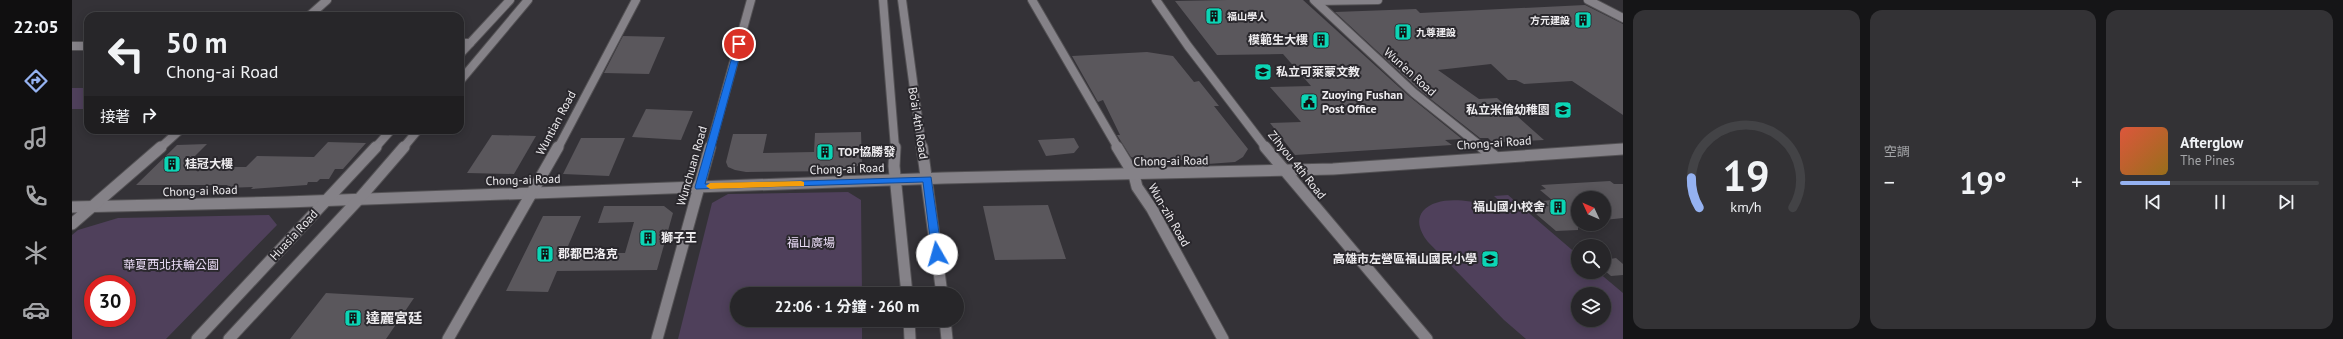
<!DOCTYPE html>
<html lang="zh-TW">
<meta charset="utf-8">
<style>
:root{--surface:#272629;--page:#333235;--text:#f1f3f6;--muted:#a4a5a8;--line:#434346;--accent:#95b2f1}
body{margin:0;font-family:"PT Sans","Noto Sans TC",sans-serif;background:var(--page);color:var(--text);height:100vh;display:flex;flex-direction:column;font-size:15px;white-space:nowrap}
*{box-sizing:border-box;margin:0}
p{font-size:13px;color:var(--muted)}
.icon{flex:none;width:22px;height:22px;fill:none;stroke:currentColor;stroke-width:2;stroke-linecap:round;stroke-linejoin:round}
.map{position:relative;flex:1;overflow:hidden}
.drawer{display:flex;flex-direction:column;gap:10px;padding:10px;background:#151517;width:720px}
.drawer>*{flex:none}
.top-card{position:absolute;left:12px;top:12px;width:380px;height:122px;border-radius:12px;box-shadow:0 2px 10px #0003,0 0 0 1px var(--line);background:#272629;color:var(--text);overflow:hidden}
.needle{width:26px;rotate:314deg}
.controls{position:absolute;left:1499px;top:191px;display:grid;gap:8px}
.controls a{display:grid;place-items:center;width:40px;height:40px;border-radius:50%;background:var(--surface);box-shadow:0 2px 10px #0003,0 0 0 1px var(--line);font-size:20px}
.speed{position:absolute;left:12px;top:275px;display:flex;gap:8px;font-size:20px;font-weight:700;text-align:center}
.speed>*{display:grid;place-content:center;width:52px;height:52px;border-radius:50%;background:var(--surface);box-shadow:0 2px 10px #0003,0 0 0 1px var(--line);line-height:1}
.speed .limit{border:6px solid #d22;background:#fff;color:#111}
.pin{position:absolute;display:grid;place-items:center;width:34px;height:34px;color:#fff;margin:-17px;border:2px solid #fff;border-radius:50%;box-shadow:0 1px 4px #0007}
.me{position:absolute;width:44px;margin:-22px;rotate:353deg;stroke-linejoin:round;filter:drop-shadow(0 0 3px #0008)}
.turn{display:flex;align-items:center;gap:14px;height:84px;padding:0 16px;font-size:18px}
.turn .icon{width:52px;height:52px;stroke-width:2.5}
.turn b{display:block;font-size:28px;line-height:34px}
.then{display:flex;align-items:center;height:38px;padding:0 16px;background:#0003;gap:8px;font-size:15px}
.big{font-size:30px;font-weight:700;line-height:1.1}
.drawer .card{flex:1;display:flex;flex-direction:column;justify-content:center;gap:6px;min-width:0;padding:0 14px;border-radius:12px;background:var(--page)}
.drawer .dial{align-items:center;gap:0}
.dial svg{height:104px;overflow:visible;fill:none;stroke:var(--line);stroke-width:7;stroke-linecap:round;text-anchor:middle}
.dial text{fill:var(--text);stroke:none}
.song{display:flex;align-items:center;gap:12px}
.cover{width:48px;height:48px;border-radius:6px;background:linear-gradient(135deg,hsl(10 70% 55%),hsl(40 70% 35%))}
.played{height:4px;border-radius:2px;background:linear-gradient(90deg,var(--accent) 25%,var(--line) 25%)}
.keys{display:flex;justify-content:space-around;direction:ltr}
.heat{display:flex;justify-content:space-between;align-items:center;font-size:22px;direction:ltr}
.drawer .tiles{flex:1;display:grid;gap:10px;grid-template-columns:repeat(3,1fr)}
.trip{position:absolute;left:658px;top:287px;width:234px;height:40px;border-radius:20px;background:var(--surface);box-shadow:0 2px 10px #0003,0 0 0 1px var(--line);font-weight:700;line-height:40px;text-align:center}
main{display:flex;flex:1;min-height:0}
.menu{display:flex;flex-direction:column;width:72px;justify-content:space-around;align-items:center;background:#100f10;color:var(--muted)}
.menu .icon{width:28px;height:28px}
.menu .current{color:var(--accent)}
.menu b{font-size:18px;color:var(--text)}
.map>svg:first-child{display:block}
.green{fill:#4f405b;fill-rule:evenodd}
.building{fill:#5a575c}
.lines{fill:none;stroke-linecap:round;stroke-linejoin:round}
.minor-far1-casing{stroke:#535154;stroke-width:10}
.minor-casing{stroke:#535154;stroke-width:13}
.tertiary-far1-casing{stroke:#535154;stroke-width:10}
.tertiary-casing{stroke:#535154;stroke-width:13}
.minor-far1{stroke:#858288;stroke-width:8}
.minor{stroke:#858288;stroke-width:11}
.tertiary-far1{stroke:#858288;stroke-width:8}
.tertiary{stroke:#858288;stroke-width:11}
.route{fill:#1a73e8;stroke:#114b97}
.slow{fill:#f59e0b}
.labels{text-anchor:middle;stroke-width:4;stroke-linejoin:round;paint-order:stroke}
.far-poi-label{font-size:10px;font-weight:bold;fill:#eeecef;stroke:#2a282d;text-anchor:start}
.poi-label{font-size:12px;font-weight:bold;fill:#eeecef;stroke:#2a282d;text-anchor:start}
.street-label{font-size:12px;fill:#eeecef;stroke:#2a282d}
.park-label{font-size:12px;fill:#eadcf6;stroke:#2a282d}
.near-poi-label{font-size:14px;font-weight:bold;fill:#eeecef;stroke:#2a282d;text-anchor:start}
</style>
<main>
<nav class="menu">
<b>22:05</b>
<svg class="icon current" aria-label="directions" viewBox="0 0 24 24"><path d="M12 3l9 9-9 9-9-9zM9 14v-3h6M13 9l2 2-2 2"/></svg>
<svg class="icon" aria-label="music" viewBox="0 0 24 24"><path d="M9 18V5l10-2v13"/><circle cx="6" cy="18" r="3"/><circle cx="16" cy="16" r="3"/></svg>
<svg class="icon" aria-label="phone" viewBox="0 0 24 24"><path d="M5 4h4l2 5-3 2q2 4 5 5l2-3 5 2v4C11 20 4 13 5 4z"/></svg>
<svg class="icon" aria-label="climate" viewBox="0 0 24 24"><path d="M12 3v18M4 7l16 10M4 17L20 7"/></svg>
<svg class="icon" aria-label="car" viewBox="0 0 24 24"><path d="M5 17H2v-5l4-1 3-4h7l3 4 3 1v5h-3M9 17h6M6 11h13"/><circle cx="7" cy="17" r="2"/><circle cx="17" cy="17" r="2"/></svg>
</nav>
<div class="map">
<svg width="1551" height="339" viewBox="0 0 1551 339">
<rect width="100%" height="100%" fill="#343237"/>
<!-- green -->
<g class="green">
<rect x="0" y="88" width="16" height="21"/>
<path d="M 776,192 L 789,200 L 790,294 L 665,294 L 665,320 L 790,320 L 790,339 L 606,339 L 640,203 L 656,194 Z"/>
<path d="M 1436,195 L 1506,255 L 1506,272 L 1526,272 L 1551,293 L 1551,339 L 1454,339 L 1432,320 L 1356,242 C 1349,233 1343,221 1351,211 C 1370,190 1419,205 1440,213 L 1422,196 ZM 1506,294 L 1532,294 L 1532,320 L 1506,320 Z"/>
<path d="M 197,215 L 205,225 L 94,339 L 0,339 L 0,235 L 6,230 L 46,218 ZM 21,284 L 55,284 L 55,318 L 21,318 Z"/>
</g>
<!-- building -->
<g class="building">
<path d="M 1155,0 L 1231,0 L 1338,97 L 1390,139 L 1373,140 L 1380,145 L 1223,155 L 1198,123 L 1229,122 L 1198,87 L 1239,86 L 1211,54 L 1145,55 L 1103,1 Z"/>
<path d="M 1513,5 L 1551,24 L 1551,115 L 1500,81 L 1452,84 L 1444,80 L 1436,80 L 1419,64 L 1366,70 L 1407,99 L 1425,98 L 1472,140 L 1429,142 L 1419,141 L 1416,138 L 1408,138 L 1346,89 L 1263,12 L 1344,9 L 1348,13 Z"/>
<path d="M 551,36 L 593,37 L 577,74 L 532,73 Z"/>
<path d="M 1075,52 L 1101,56 L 1122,82 L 1127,81 L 1147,106 L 1142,106 L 1176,149 L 1171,157 L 1163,162 L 1122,165 L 1118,160 L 1071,160 L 1059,157 L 1045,135 L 1048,135 L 1031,100 L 1026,102 L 1000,56 Z"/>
<path d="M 574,109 L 621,111 L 609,140 L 560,137 Z"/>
<path d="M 789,132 L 790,164 L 775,171 L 674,172 L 663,170 L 656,167 L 654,162 L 661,134 L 695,134 L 691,153 L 742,152 L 743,133 Z"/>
<path d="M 420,135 L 464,136 L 442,174 L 395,173 Z"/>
<path d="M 509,138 L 553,138 L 537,176 L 491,174 Z"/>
<path d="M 1002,138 L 1007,147 L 1002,153 L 974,156 L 966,140 Z"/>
<path d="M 256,142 L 294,143 L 271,169 L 263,169 L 257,179 L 248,179 L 245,182 L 236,182 L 235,185 L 179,189 L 181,187 L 153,188 L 156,185 L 64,185 L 105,145 L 135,144 L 119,160 L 141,161 L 135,167 L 174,167 L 185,156 L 242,157 Z"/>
<path d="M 1538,181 L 1542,184 L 1551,184 L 1551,218 L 1532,220 L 1532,198 L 1506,198 L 1506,230 L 1484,231 L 1457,208 L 1477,206 L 1471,201 L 1480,200 L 1468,190 L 1474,189 L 1469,185 Z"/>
<path d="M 976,205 L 994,259 L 923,260 L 911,206 Z"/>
<path d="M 532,206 L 592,206 L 601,213 L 585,270 L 485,271 L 476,292 L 434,291 L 471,216 L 509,216 L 493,253 L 553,253 L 562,222 L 526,223 Z"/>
<path d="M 1544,258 L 1551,264 L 1551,275 L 1539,276 L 1532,270 L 1532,260 Z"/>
<path d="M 254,293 L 342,298 L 314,339 L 218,339 Z"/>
</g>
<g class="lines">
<!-- minor-far1 casing -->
<g class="minor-far1-casing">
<g id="minor-far1">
<path d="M 811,0 L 823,148"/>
<path d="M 830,0 L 850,148"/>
<path d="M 960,0 L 1046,148"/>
<path d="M 1242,0 L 1342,93 L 1411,148"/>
<path d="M 1516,0 L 1551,18"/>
<path d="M 1244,1 L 1306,0"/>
<path d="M 237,16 L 255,0"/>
<path d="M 388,43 L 398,43"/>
<path d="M 0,46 L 16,46"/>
<path d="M 88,148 L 108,130"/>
<path d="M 486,148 L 564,0"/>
<path d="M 638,148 L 679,0"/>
</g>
</g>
<!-- minor casing -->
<g class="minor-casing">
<g id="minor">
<path d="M 823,147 L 822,166 L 835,294"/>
<path d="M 850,147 L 870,294"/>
<path d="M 1045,147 L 1062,175 L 1065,187 L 1080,209 L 1151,339"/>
<path d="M 1410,147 L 1422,156"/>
<path d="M 0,207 L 214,202 L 872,178 L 1261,169 L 1551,149"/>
<path d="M 0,224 L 89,147"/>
<path d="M 837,320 L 838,339"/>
<path d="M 873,320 L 875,339"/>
<path d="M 376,339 L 486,147"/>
<path d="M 585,339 L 638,147"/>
</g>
</g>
<!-- tertiary-far1 casing -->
<g class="tertiary-far1-casing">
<g id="tertiary-far1">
<path d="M 1084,0 L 1116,46 L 1194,148"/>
<path d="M 388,54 L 438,0"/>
<path d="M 388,81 L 456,0"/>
<path d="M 303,148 L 319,130"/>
<path d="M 331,148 L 346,130"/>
</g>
</g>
<!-- tertiary casing -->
<g class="tertiary-casing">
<g id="tertiary">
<path d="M 1193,147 L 1355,339"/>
<path d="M 125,339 L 304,147"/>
<path d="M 157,339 L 287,199 L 332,147"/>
</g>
</g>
<!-- minor-far1 -->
<use href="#minor-far1" class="minor-far1"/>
<!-- minor -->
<use href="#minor" class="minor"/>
<!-- tertiary-far1 -->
<use href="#tertiary-far1" class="tertiary-far1"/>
<!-- tertiary -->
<use href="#tertiary" class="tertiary"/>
</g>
<!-- route -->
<path class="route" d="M 664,43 L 671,44 L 633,184 L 859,177 L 870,254 L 868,256 L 865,257 L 860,254 L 851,182 L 624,189 L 623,187 Z"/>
<!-- slow -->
<path class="slow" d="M 729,181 L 732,182 L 732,186 L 638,189 L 634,186 L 638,183 Z"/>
<!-- icons -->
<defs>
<g id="building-square" transform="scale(0.9)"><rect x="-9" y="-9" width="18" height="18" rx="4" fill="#0cd5b5" stroke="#2a282d"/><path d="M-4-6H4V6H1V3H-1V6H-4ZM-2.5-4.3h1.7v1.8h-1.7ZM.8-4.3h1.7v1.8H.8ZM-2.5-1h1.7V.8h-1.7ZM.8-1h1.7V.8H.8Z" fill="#111"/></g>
<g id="school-square" transform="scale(0.9)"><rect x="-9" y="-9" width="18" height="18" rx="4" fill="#0cd5b5" stroke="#2a282d"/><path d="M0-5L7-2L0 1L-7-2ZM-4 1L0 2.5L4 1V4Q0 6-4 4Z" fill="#111"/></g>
<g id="civic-square" transform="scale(0.9)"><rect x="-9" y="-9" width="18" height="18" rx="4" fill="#0cd5b5" stroke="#2a282d"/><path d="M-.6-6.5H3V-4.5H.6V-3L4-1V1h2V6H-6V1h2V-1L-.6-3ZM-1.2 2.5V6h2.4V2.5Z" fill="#111"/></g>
</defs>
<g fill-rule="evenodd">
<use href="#building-square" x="1142" y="16"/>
<use href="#building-square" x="1511" y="20"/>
<use href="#building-square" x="1331" y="32"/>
<use href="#building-square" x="1249" y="40"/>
<use href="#school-square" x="1191" y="72"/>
<use href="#civic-square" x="1237" y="102"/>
<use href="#school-square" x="1491" y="110"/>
<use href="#building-square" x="753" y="152"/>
<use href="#building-square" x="100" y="164"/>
<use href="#building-square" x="1486" y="207"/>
<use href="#building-square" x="576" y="238"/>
<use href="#building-square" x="473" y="254"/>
<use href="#school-square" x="1418" y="259"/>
<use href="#building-square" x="281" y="318"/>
</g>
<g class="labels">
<!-- far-poi labels -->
<g class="far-poi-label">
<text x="1155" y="20">福山學人</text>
<text x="1498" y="24" text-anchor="end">方元建設</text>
<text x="1344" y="36">九尊建設</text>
</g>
<!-- poi labels -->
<g class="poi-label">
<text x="1236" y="44" text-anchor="end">模範生大樓</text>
<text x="1204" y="76">私立可萊蒙文教</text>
<text x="1250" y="99">Zuoying Fushan<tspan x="1250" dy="14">Post Office</tspan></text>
<text x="1478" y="114" text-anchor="end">私立米倫幼稚園</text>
<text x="766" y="156">TOP協勝發</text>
<text x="113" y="168">桂冠大樓</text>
<text x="1473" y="211" text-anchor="end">福山國小校舍</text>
<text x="589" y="242">獅子王</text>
<text x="486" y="258">郡都巴洛克</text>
<text x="1405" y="263" text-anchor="end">高雄市左營區福山國民小學</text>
</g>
<!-- street labels -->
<g class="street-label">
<text transform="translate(1338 72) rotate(42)" y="4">Wun'en Road</text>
<text transform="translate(484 123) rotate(-62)" y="4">Wuntian Road</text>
<text transform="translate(846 123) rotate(81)" y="4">Bo'ai 4th Road</text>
<text transform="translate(1422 143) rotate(-4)" y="4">Chong-ai Road</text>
<text transform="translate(1099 161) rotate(-1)" y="4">Chong-ai Road</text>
<text transform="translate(1225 165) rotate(51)" y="4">Zihyou 4th Road</text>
<text transform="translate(620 166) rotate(-74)" y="4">Wunchuan Road</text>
<text transform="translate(775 169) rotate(-2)" y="4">Chong-ai Road</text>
<text transform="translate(451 180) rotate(-2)" y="4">Chong-ai Road</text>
<text transform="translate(128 191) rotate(-2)" y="4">Chong-ai Road</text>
<text transform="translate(1097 215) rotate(60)" y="4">Wun-zih Road</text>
<text transform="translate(222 235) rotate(-47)" y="4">Huasia Road</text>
</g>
<!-- park labels -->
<g class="park-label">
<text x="739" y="247">福山廣場</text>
<text x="99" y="269">華夏西北扶輪公園</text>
</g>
<!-- near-poi labels -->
<g class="near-poi-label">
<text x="294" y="323">達麗宮廷</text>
</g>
</g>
</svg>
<div class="controls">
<a><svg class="needle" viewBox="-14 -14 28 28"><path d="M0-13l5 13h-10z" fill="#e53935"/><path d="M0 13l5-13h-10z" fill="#a4a5a8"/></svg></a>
<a><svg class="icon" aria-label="search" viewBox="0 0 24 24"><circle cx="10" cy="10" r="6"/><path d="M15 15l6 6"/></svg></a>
<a><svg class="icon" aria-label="layers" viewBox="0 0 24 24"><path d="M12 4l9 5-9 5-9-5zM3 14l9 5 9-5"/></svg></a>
</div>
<div class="speed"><div class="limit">30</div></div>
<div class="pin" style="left:667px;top:44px;background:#d93025"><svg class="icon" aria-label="arrive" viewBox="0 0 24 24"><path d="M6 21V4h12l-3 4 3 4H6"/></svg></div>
<svg class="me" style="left:865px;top:254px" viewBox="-20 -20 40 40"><circle r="19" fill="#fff"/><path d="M0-13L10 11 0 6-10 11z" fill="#1a73e8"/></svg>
<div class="trip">22:06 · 1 分鐘 · 260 m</div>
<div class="top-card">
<div class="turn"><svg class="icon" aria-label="left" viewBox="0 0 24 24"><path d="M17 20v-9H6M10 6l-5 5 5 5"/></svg><div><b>50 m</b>Chong-ai Road</div></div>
<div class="then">接著<svg class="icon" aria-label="right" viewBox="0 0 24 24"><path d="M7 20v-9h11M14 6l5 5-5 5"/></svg></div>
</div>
</div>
<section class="drawer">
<div class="tiles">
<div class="card dial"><svg viewBox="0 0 100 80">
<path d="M14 69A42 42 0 1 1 86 69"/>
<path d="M14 69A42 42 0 0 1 8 46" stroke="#95b2f1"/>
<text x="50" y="56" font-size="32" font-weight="700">19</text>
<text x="50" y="72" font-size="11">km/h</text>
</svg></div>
<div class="card"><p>空調</p>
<div class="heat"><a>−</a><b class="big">19°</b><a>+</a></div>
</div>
<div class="card">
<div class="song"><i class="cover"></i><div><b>Afterglow</b><p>The Pines</p></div></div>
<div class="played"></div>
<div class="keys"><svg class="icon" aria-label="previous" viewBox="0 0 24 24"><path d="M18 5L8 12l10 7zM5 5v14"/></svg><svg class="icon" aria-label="pause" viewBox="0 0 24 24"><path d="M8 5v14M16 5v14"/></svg><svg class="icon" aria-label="next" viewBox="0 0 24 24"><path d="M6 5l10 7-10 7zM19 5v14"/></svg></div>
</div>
</div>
</section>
</main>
